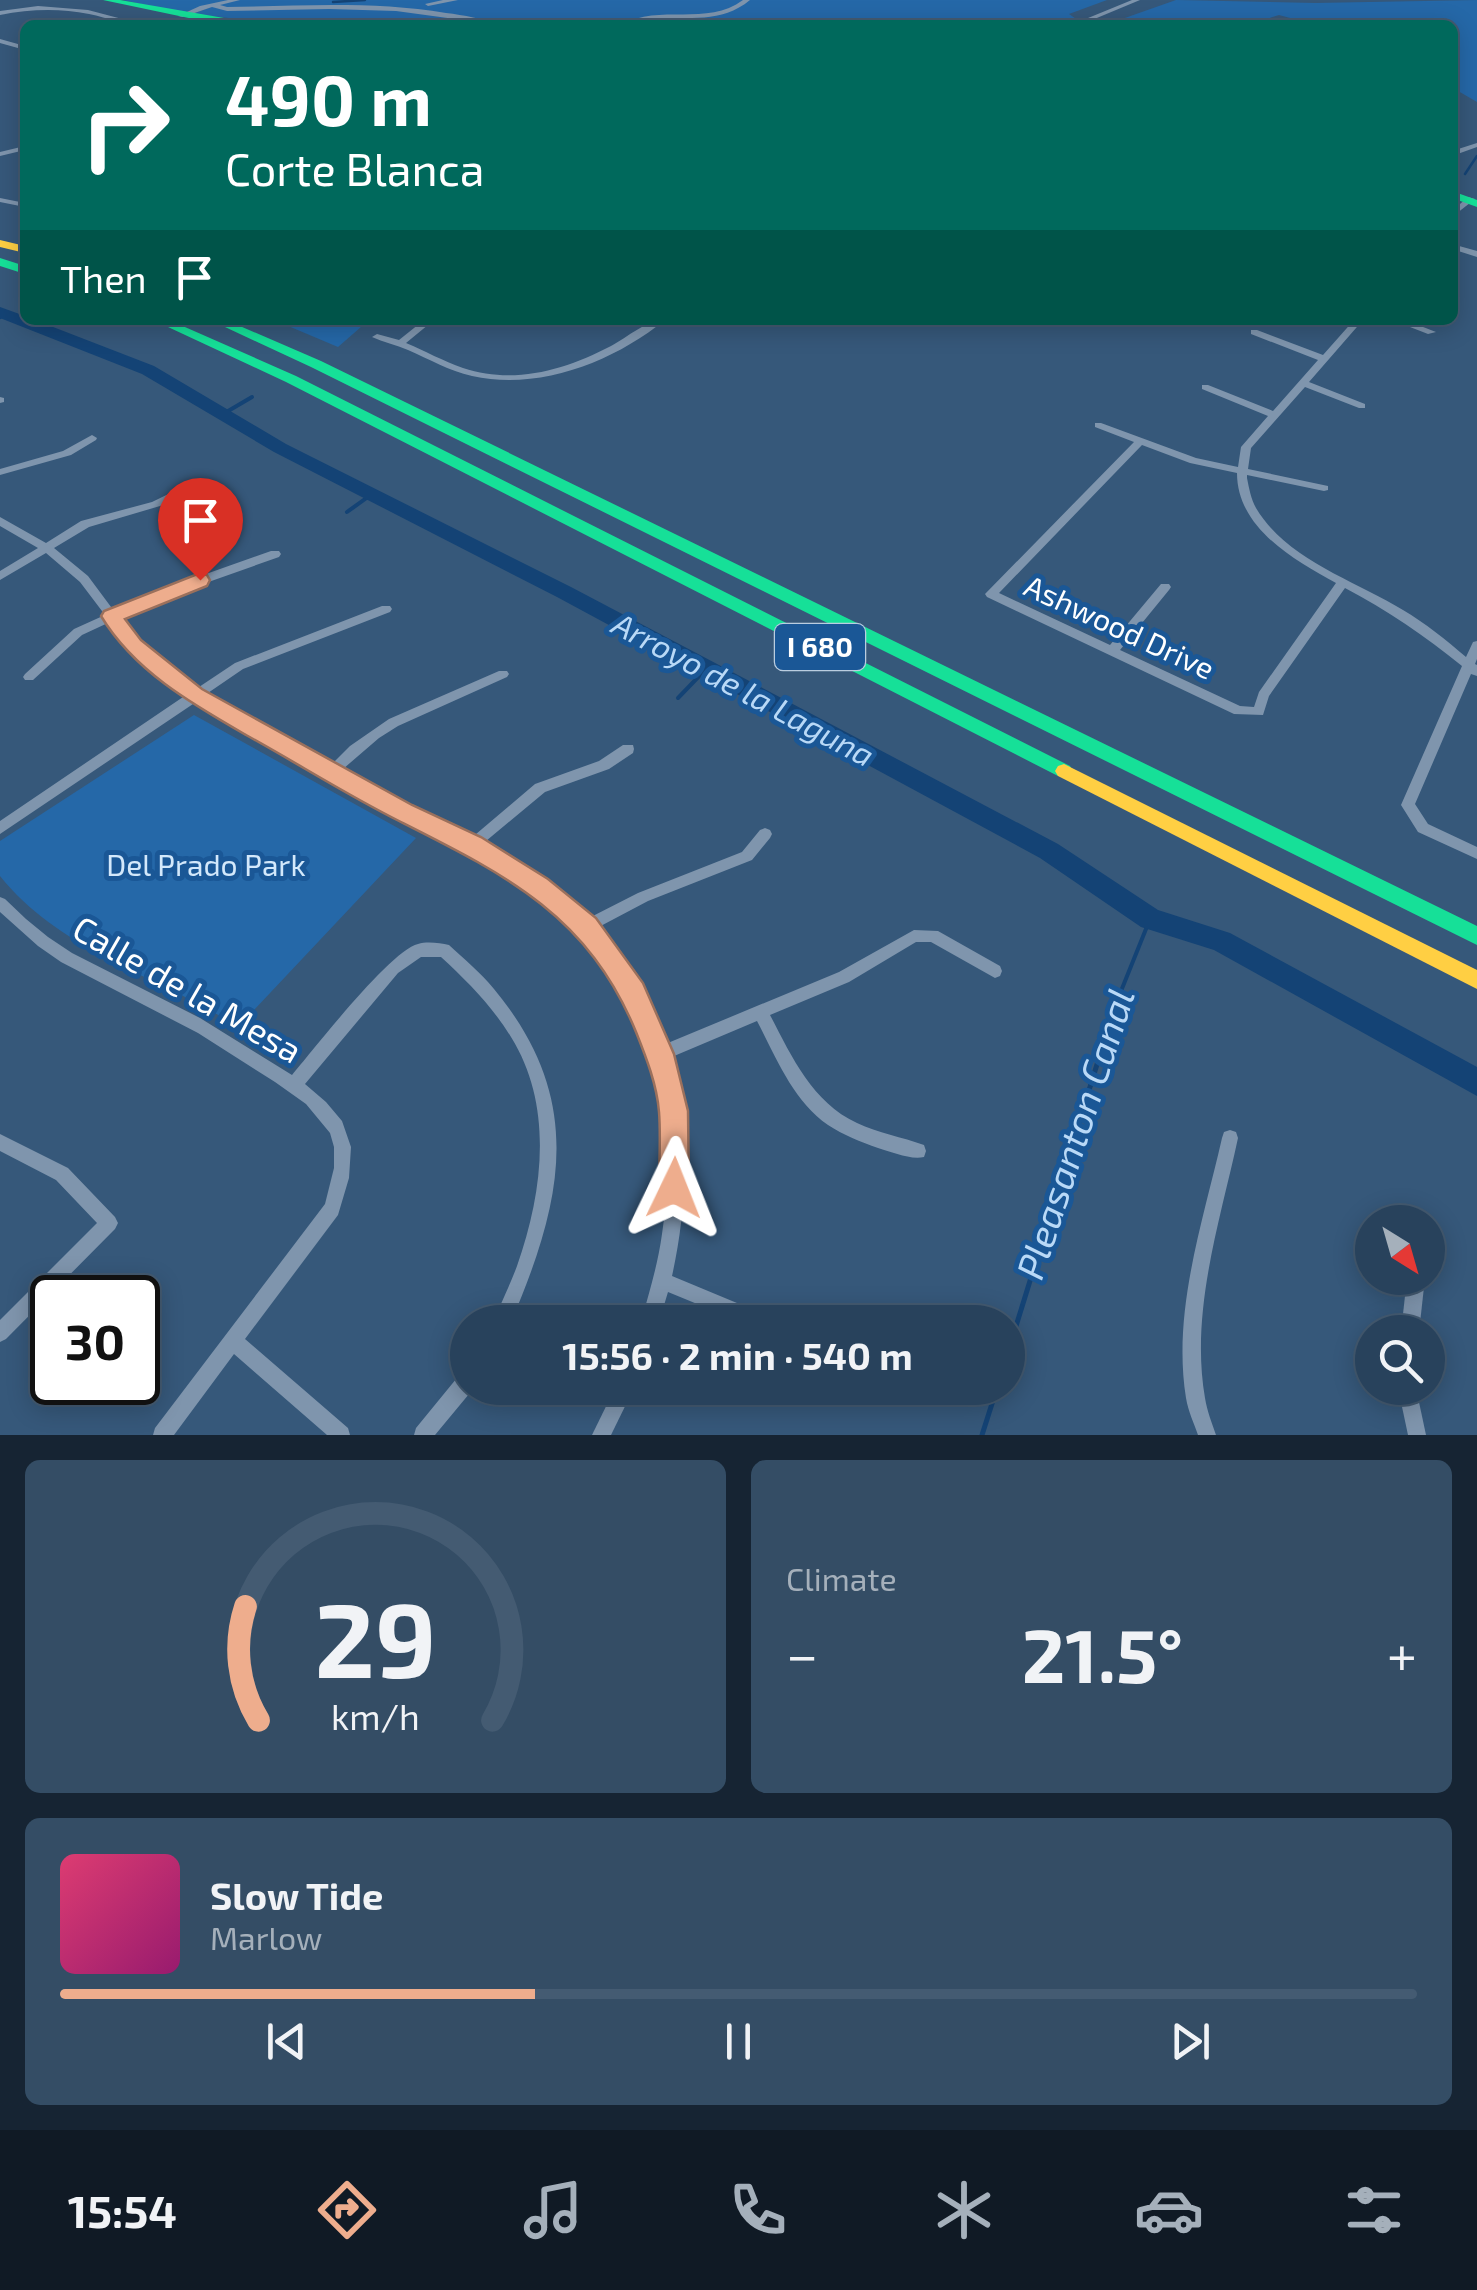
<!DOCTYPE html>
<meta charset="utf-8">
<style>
:root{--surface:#28425c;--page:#344d65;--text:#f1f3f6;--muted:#a5b0bb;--line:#445b72;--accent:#eead8d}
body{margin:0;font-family:"Exo 2",sans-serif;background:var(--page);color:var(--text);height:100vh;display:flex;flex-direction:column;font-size:38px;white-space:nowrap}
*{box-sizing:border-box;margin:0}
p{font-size:32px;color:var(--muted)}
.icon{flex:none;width:55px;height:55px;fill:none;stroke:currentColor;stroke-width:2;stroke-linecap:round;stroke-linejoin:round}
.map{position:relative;height:1435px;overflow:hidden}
.panel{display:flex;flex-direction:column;gap:25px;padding:25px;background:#162433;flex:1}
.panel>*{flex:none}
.hud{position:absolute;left:20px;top:20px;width:1438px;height:305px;border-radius:15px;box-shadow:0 5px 25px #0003,0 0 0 2px var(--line);background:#00695c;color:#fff;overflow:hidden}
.needle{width:65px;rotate:143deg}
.buttons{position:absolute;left:1355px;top:1205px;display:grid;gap:20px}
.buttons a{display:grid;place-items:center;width:90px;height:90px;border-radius:50%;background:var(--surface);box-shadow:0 5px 25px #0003,0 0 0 2px var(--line);font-size:50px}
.speed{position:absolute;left:30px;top:1275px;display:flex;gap:20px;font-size:50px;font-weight:700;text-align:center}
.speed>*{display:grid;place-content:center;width:130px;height:130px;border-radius:50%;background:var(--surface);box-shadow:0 5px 25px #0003,0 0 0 2px var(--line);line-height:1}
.speed .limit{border:5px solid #111;border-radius:15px;background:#fff;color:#111}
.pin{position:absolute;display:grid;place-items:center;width:85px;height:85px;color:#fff;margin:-102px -42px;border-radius:50% 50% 50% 0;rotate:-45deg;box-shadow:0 0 10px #0007}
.pin .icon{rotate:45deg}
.me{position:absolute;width:110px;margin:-55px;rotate:2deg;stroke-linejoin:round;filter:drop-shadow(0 0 8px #0008)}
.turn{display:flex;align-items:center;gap:35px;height:210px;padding:0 40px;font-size:45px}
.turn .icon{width:130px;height:130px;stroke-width:2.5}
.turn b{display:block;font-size:70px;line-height:85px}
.then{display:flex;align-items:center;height:95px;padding:0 40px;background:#0003;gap:20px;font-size:38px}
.big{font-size:75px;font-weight:700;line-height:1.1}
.panel .widget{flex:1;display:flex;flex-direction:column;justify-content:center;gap:15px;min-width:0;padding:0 35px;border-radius:15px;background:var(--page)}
.panel .dial{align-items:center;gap:0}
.dial svg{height:260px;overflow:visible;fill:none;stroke:var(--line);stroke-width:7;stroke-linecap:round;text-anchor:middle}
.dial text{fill:var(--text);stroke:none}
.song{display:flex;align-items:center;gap:30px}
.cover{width:120px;height:120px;border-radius:15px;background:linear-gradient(135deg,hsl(340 70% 55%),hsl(320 70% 35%))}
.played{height:10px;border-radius:5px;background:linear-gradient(90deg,var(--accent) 35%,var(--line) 35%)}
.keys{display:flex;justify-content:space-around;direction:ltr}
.heat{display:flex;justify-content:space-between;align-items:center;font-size:55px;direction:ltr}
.panel .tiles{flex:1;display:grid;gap:25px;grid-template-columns:1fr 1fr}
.widget:last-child{grid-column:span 2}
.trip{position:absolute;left:450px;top:1305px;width:575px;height:100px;border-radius:50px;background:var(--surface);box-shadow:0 5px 25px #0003,0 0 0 2px var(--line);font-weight:700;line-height:100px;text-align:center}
.tabs{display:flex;height:160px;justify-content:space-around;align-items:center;background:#101a25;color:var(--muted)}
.tabs .icon{width:70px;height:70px}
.tabs .on{color:var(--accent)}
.tabs b{font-size:45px;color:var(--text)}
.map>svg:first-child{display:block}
.green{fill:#2568a8}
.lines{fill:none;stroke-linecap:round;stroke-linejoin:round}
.stream-far2{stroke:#144375;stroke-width:2.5}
.stream-far1{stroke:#144375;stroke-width:4}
.stream{stroke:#144375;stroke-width:5}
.river{fill:#144375;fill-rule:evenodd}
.street{fill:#7f95ad;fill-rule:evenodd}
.fast{fill:#16e098;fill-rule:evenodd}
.slow{fill:#ffcf43;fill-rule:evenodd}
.route{fill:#eead8d;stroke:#9b705c;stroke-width:2.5}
.labels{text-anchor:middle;stroke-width:10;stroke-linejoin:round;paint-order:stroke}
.shield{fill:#1a5796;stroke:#bacde0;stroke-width:2.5}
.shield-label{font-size:28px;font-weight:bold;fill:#fff}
.street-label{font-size:30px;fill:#fff;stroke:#1a5796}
.park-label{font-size:30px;fill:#d3e8fb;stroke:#1a5796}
.water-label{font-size:32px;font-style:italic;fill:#b9d9f7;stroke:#1a5796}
.near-street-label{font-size:35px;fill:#fff;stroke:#1a5796}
.near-water-label{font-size:38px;font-style:italic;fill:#b9d9f7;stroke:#1a5796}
</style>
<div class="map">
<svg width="1477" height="1435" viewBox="0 0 1477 1435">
<rect width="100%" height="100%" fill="#36587a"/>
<!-- green -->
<g class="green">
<path d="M 123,0 L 1107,0 L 1069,14 L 1079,21 L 1025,25 L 510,25 C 408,2 331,6 228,8 L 219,6 L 220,2 L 182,13 Z"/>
<path d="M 1176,0 L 1315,3 L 1477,0 L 1477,102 L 1453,88 L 1452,25 L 1316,25 L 1279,15 L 1247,25 L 1105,25 Z"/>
<path d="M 211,7 L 383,8 L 460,17 L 491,25 L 294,25 L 192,14 Z"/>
<path d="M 274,320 L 369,320 L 338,347 Z"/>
<path d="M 194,715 L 416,838 L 238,1027 C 158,975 62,953 0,876 L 0,841 Z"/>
</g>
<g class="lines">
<!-- stream-far2 -->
<g class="stream-far2">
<path d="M 333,2 L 365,0"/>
<path d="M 1465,174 L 1477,156"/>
<path d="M 0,318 L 6,314"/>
</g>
<!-- stream-far1 -->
<g class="stream-far1">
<path d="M 223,414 L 252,397"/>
<path d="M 347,512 L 372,494"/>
<path d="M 678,698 L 706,669"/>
<path d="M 1115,1006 L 1150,919"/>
</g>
<!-- stream -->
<g class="stream">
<path d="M 1008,1352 L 1116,1003"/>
<path d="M 982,1435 L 997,1388"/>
</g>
<!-- river -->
<path class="river" d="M 0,307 L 25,316 L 25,320 L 35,320 L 154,366 L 286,444 L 571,587 L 1058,844 L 1158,910 L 1230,933 L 1477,1067 L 1477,1096 L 1214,950 L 1141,927 L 1040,858 L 557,597 L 274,452 L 142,374 L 0,318 Z"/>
<!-- street -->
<g class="street">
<path d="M 228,0 L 240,0 L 220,5 L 227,7 C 300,6 374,1 446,13 C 464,15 483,19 499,25 L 396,11 L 329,9 L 227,11 L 212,7 L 183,17 L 178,16 L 200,6 Z"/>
<path d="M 443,0 L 458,0 L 428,6 L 425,4 Z"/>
<path d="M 743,0 L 750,0 C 721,24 689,16 654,19 C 643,20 633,25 622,25 C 659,3 707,27 743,0 Z"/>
<path d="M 1132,0 L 1140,0 L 1080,25 L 1071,25 Z"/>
<path d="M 38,6 L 88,10 L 145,25 C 126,25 108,18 89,14 C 59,8 30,9 0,15 L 0,11 Z"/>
<path d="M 0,39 L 25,46 L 25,50 L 0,43 Z"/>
<path d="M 23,89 L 25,89 L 25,93 L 20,91 Z"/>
<path d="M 1477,143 L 1477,147 L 1452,156 L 1452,151 Z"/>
<path d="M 25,146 L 25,150 L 0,156 L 0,152 Z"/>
<path d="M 1468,197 L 1475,199 L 1452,217 L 1452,211 Z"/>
<path d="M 0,198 L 25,203 L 25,207 L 0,202 Z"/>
<path d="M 1452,244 L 1477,251 L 1477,257 L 1452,249 Z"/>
<path d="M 424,320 L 434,320 L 406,343 C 425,351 443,361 463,368 C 514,385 565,370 611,346 C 628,337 646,320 665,320 C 613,362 539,391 472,376 C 449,371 429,359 408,350 C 396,345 383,342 372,337 L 377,334 L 399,340 Z"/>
<path d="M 1354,320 L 1363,320 L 1309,382 L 1365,404 L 1365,408 L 1359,408 L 1305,387 L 1251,448 L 1248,469 L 1328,486 L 1328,490 L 1324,491 L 1247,475 L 1247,478 C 1249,488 1251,499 1256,508 C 1287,560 1354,580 1403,610 C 1425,623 1446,640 1466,657 L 1473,642 L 1477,641 L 1477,659 L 1475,664 L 1477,665 L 1477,676 L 1471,674 L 1415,804 L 1428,824 L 1477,847 L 1477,859 L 1418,832 L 1401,805 L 1462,666 C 1425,636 1387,610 1345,588 L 1269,696 L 1263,715 L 1234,714 L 987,597 L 985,594 L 1134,442 L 1095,427 L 1095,423 L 1101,423 L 1196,458 L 1238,467 L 1241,447 L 1268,416 L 1202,389 L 1202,385 L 1208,385 L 1273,411 L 1318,360 L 1251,334 L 1251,330 L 1257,330 L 1323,355 ZM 1142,445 L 1190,463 L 1237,473 C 1237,528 1294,560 1336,583 L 1259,692 L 1254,707 L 1240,706 L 1120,650 L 1169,590 L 1171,587 L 1169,584 L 1161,584 L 1110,645 L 999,593 Z"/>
<path d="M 1392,320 L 1405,320 L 1436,332 L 1428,334 Z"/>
<path d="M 0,397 L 4,398 L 4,402 L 0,403 Z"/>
<path d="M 92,435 L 97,438 L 96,440 L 71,455 L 0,475 L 0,469 L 63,451 Z"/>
<path d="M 189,484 L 193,485 L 193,489 L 160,506 L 89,527 L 54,548 L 88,576 L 114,611 L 158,591 L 271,551 L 279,551 L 281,554 L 279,557 L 166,597 L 119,618 L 149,653 L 196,689 L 235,663 L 382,606 L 390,606 L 392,609 L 390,612 L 243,669 L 205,695 L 215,702 L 333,763 L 350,746 L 389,719 L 499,671 L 507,671 L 509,674 L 507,677 L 398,726 L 379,738 L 343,769 L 401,805 L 469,840 L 535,784 L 599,761 L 623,745 L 633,745 L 634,749 L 633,753 L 609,769 L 545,792 L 480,846 L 539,881 L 585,920 L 638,893 L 742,852 L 760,830 L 765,828 L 770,830 L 772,834 L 770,838 L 752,860 L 648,901 L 595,929 C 626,961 649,1003 663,1045 L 839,972 L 914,930 L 938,931 L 1000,966 L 1002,971 L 1000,976 L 995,978 L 931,942 L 916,942 L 849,982 L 770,1015 C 792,1057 812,1102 857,1123 C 878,1133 902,1137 924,1145 L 926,1151 L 924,1157 C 910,1160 892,1152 878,1148 C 861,1142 843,1135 828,1125 C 793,1101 776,1057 757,1021 L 667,1059 C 690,1129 688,1205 672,1276 L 768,1316 L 771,1322 L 741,1322 L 668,1292 L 659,1322 L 641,1322 C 649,1293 658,1264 662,1234 C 677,1137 660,1024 594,948 C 576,927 554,909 532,892 C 489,860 440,840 394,814 C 365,798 338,778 309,763 C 271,743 232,725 196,702 L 0,834 L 0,821 L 186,695 L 141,659 L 110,622 L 82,635 L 33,680 L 25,680 L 23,677 L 25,674 L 74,629 L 105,615 L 80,582 L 46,553 L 0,580 L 0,571 L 38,548 L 0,526 L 0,517 L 46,543 L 81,521 L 152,502 Z"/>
<path d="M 0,897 L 5,899 L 26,919 L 48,937 L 72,953 L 200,1018 L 292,1075 C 314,1049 391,950 418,944 C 427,941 440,943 449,945 C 464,959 481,973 494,989 C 586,1100 563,1200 511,1322 L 493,1322 C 501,1303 510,1285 517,1266 C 543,1192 554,1106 511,1037 C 492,1006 467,981 441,957 L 421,957 L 398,973 L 305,1084 L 326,1102 L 342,1121 L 351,1147 L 349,1178 L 338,1215 L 245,1339 L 348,1428 L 350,1435 L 327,1435 L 234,1354 L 174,1435 L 153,1435 L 155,1428 L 325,1204 L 334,1168 L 334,1147 L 330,1133 L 306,1104 L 275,1082 L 198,1033 L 61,962 L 38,946 L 0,912 Z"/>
<path d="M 1230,1130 L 1236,1132 L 1238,1138 C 1220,1222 1190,1311 1205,1398 C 1207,1411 1212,1423 1216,1435 L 1198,1435 C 1194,1423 1188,1411 1186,1398 C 1172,1311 1203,1222 1222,1138 L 1224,1132 Z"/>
<path d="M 0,1134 L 68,1168 L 115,1217 L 118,1223 L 115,1229 L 6,1339 L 0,1342 L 0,1320 L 97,1223 L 56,1180 L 0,1151 Z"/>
<path d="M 1407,1278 L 1425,1278 L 1419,1332 L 1401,1332 Z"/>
<path d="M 468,1371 L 468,1388 L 474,1388 L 435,1435 L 414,1435 L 416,1428 L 461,1373 Z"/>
<path d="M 615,1388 L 634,1388 L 611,1435 L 592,1435 Z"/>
<path d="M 1398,1388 L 1416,1388 L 1426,1435 L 1408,1435 Z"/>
</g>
<!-- fast -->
<g class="fast">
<path d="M 103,0 L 120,0 L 264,25 L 222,25 Z"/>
<path d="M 1452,191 L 1477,200 L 1477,207 L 1452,198 Z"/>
<path d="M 0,258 L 25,266 L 25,274 L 0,266 Z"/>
<path d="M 153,320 L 169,320 L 296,376 L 1070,766 L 1073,771 L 1070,776 L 1058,776 L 286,382 Z"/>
<path d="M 210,320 L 226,320 L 321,361 L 1477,926 L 1477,945 L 311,367 Z"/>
</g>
<!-- slow -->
<g class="slow">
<path d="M 0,240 L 25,246 L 25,253 L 0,247 Z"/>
<path d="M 1064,764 L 1477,970 L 1477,989 L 1058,776 L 1055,771 L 1058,766 Z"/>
</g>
</g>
<!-- route -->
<path class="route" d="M 200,573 L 207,575 L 210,580 L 207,586 L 125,619 L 141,640 L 202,689 L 412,805 L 481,837 L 548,879 L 596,918 L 643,983 L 674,1054 L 688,1111 L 689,1188 L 685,1199 L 674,1203 L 663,1199 L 659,1188 C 659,1163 661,1137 659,1112 C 657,1085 646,1057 636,1032 C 588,915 506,875 399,821 C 347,795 297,763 246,735 C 192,704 134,671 101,616 L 104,611 Z"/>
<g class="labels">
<!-- shield labels -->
<rect class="shield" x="775" y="624" width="90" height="46" rx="8"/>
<g class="shield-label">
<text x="820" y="657">I 680</text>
</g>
<!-- street labels -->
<g class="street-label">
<text transform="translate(1119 628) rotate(25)" y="10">Ashwood Drive</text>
</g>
<!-- park labels -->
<g class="park-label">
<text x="206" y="876">Del Prado Park</text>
</g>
<!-- water labels -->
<g class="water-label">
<text transform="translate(743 690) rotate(28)" y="11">Arroyo de la Laguna</text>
</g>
<!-- near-street labels -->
<g class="near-street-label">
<text transform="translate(187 990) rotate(30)" y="12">Calle de la Mesa</text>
</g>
<!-- near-water labels -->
<g class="near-water-label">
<text transform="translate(1076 1134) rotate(-72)" y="13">Pleasanton Canal</text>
</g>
</g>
</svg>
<div class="buttons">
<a><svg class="needle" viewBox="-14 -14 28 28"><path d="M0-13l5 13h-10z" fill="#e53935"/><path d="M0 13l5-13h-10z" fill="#a5b0bb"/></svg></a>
<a><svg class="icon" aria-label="search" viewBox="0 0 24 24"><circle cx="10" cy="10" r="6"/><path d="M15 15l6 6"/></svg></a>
</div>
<div class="speed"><div class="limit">30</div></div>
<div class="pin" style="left:200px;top:580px;background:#d93025"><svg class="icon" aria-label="arrive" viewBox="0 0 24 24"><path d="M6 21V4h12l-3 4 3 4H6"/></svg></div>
<svg class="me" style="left:674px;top:1188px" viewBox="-20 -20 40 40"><path d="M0-17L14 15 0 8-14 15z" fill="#eead8d" stroke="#fff" stroke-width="4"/></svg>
<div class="trip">15:56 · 2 min · 540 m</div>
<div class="hud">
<div class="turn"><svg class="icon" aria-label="right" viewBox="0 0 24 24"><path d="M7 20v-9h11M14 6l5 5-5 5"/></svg><div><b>490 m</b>Corte Blanca</div></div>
<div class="then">Then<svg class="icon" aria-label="arrive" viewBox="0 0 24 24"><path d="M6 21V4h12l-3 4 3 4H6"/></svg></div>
</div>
</div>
<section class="panel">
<div class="tiles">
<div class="widget dial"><svg viewBox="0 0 100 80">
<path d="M14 69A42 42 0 1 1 86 69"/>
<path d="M14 69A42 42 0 0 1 10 34" stroke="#eead8d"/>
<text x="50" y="56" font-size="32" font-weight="700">29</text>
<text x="50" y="72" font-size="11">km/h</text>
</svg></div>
<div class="widget"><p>Climate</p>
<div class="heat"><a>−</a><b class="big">21.5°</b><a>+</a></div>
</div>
<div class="widget">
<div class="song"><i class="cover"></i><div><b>Slow Tide</b><p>Marlow</p></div></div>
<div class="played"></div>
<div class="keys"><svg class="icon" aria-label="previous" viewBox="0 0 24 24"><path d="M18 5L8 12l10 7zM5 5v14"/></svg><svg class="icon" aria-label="pause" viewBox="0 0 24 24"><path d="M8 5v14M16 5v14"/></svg><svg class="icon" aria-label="next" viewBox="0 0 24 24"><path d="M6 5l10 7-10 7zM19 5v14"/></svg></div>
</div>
</div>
</section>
<nav class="tabs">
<b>15:54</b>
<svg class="icon on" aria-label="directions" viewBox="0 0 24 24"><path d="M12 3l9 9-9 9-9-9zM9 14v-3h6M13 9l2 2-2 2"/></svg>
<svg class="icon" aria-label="music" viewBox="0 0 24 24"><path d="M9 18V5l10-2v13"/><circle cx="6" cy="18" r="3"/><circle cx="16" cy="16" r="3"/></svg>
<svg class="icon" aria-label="phone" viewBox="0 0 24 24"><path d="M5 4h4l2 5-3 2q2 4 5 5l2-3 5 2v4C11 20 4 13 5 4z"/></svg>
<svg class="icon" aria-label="climate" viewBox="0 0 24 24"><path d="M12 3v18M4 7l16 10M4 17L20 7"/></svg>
<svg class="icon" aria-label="car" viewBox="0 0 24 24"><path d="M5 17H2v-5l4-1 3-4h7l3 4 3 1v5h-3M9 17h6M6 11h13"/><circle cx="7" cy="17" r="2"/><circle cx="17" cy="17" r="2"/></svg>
<svg class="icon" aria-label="filters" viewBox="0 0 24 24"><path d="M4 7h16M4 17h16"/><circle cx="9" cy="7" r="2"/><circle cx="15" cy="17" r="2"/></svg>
</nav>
